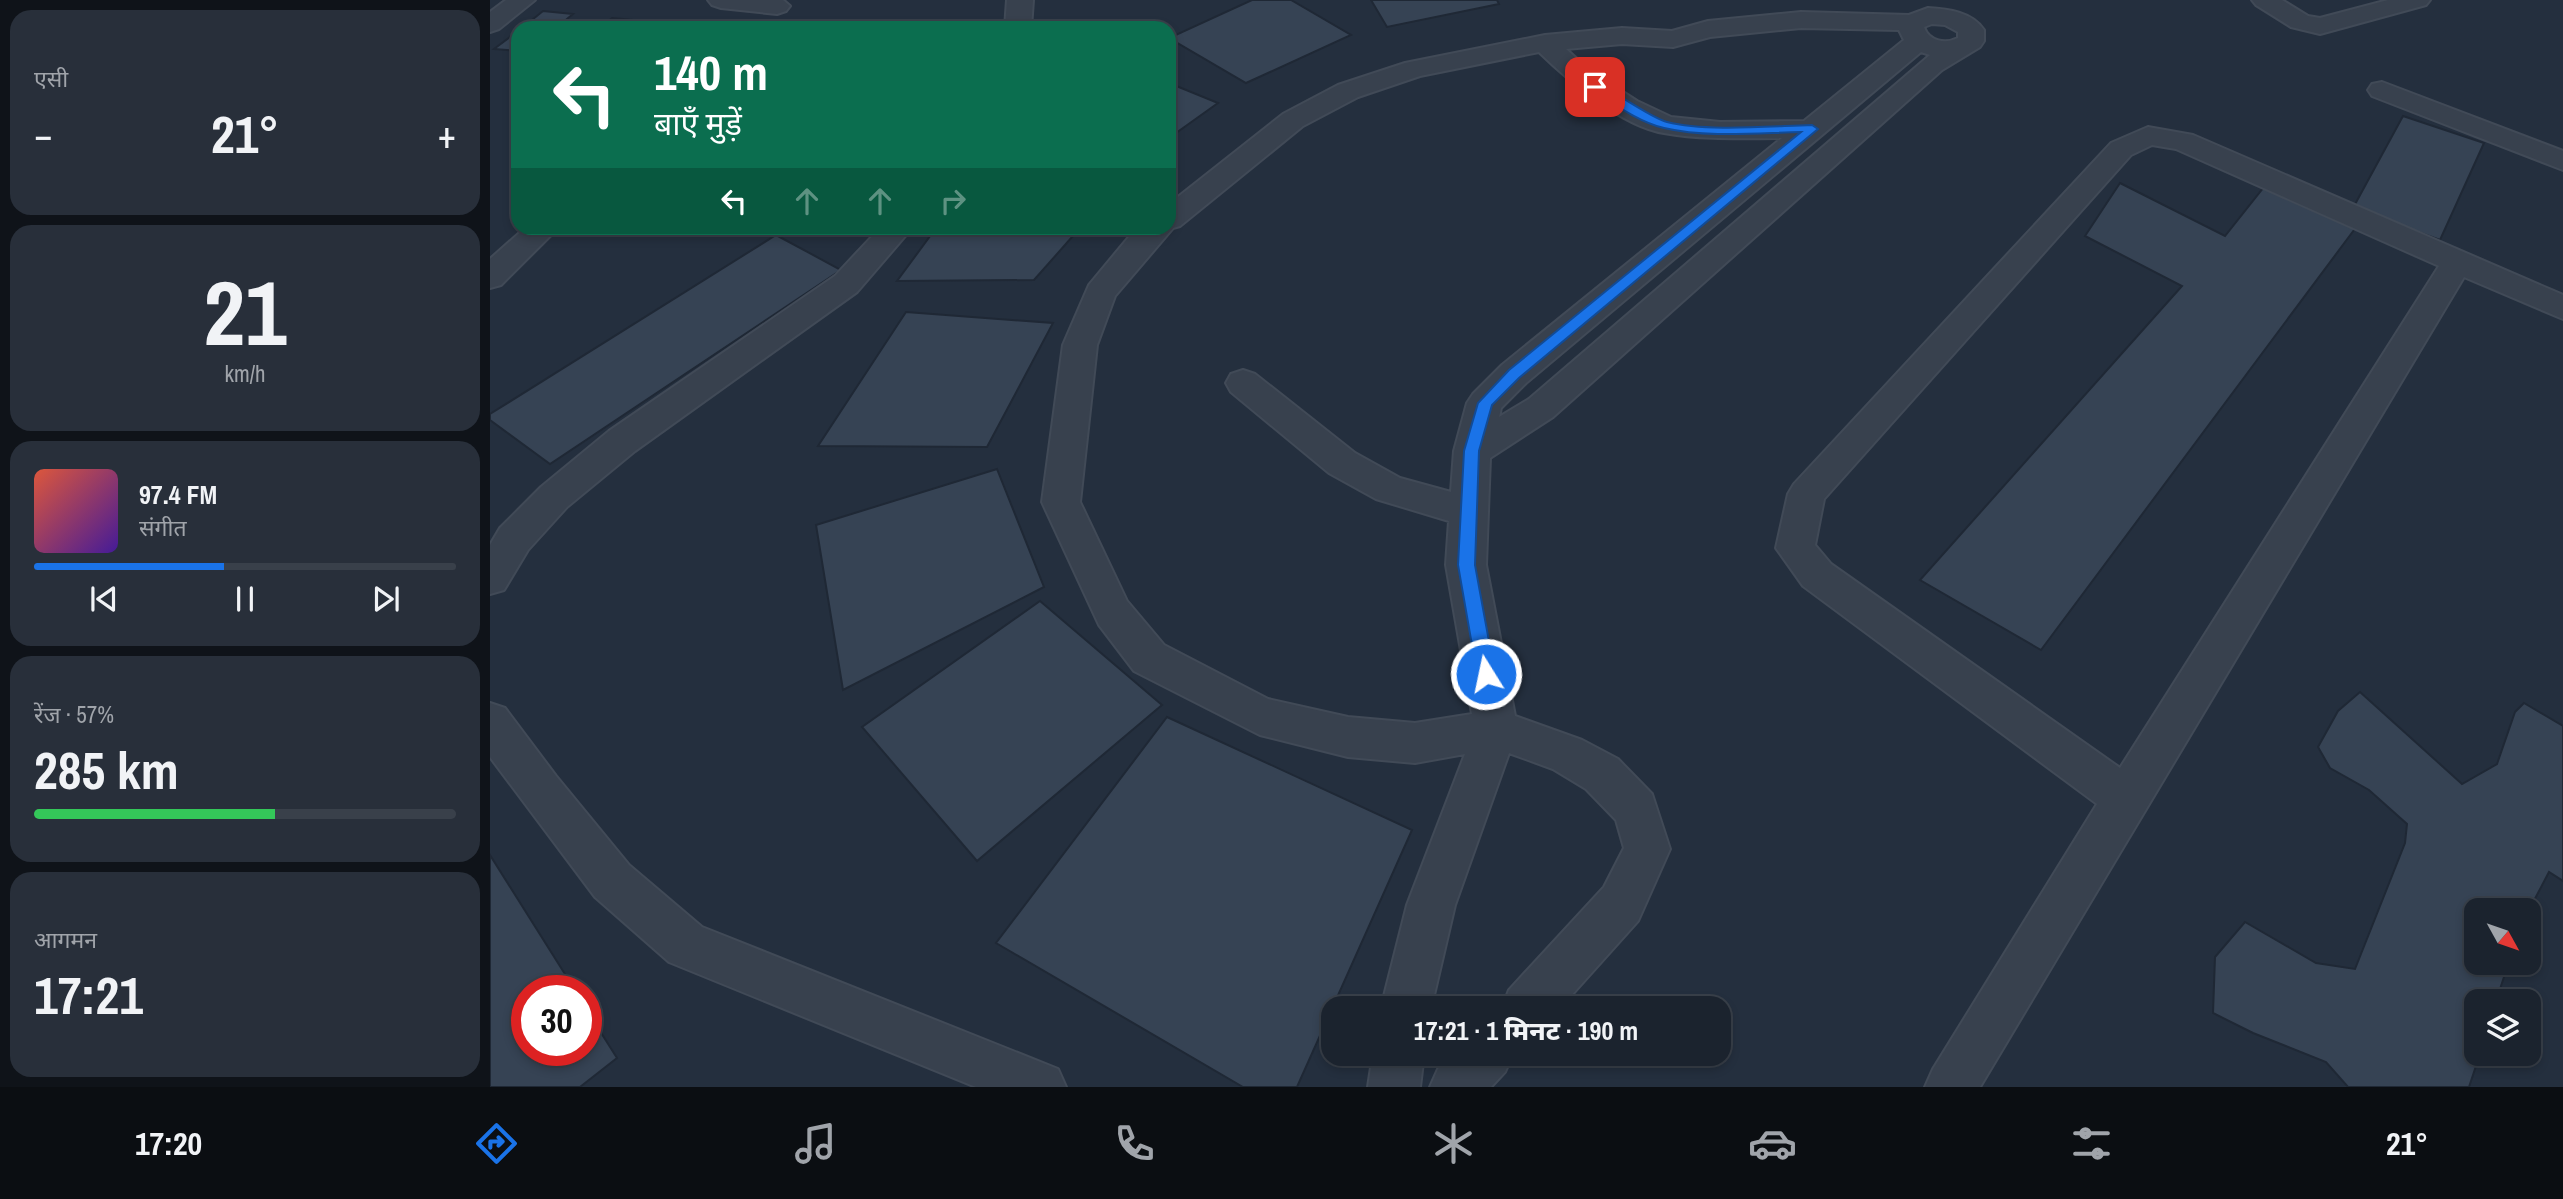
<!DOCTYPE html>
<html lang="hi">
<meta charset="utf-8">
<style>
:root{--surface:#1b232e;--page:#282f3a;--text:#f1f3f6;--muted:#a0a4aa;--line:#39404a;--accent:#1a73e8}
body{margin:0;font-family:"Archivo Narrow","Noto Sans Devanagari",sans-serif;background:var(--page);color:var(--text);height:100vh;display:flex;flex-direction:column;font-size:26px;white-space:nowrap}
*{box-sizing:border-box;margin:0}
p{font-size:23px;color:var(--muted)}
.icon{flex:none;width:38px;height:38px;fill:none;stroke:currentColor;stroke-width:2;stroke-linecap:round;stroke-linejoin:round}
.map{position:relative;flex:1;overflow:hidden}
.details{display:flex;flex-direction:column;gap:10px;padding:10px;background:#0f1319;width:490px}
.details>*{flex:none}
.top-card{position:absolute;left:21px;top:21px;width:665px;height:214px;border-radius:21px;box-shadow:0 4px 10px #0003,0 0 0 2px var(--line);background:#0b6e4f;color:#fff;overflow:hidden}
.needle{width:46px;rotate:130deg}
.tools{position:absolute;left:1974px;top:898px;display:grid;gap:14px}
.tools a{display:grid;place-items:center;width:77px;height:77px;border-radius:14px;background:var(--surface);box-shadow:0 4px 10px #0003,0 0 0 2px var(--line);font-size:35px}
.speed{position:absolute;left:21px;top:975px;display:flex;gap:14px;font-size:35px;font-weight:700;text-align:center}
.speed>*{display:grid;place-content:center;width:91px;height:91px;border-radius:50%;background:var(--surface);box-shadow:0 4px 10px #0003,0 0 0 2px var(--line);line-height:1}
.speed .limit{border:10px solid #d22;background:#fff;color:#111}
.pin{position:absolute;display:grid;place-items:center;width:60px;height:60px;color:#fff;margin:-30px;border-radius:14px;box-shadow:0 4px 10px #0006}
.me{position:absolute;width:77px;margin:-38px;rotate:350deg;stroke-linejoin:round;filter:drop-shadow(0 0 5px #0008)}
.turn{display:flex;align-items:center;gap:24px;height:147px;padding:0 28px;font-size:32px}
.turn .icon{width:91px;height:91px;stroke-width:2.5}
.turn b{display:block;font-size:49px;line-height:60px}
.lanes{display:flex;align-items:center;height:66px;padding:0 28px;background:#0003;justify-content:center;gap:35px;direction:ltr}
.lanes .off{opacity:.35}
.big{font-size:52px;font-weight:800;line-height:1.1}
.details .tile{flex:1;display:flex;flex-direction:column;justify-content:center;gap:10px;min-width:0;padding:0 24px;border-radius:21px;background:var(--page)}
.details .dial{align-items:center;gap:0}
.dial b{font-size:91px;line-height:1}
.song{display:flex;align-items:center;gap:21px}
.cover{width:84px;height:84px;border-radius:10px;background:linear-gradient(135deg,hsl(10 70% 55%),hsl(260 70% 35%))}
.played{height:7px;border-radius:4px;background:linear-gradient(90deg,var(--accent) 45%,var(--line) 45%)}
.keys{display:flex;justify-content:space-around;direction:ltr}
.heat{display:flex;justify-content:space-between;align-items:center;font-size:38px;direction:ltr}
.charge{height:10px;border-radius:5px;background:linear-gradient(90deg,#34c759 57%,var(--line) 0)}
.trip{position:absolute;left:831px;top:996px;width:410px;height:70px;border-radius:21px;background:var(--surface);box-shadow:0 4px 10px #0003,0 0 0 2px var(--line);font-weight:800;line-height:70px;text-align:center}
.menu{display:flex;height:112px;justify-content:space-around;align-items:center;background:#0b0e12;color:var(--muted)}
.menu .icon{width:49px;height:49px}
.menu .on{color:var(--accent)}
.menu b{font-size:32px;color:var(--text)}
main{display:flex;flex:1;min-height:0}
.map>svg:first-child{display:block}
.building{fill:#364354;stroke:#1f2835;stroke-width:2}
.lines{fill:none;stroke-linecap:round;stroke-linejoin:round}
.minor-casing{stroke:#414a57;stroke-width:4}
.minor{fill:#38414e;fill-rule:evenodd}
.route{fill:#1a73e8;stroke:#114b97;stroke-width:2}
</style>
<main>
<section class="details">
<div class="tile"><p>एसी</p>
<div class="heat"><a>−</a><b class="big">21°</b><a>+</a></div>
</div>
<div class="tile dial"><b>21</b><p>km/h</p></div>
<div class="tile">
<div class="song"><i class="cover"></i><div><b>97.4 FM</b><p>संगीत</p></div></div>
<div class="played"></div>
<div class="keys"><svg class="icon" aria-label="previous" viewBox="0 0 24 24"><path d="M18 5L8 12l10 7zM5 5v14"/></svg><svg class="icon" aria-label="pause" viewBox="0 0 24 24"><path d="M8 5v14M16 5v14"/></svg><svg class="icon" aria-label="next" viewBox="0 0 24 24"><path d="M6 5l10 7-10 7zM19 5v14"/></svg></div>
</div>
<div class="tile"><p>रेंज · 57%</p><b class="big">285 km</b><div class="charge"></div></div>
<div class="tile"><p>आगमन</p><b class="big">17:21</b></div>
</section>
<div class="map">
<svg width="2073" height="1087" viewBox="0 0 2073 1087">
<rect width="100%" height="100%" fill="#242f3e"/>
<!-- building -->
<g class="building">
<path d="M 762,0 L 801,0 L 861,35 L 756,83 L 679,38 Z"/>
<path d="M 881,0 L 1007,0 L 1009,4 L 897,27 Z"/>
<path d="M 53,11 L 83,14 L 66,28 L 32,28 Z"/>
<path d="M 122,18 L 176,23 L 170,28 L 110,28 Z"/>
<path d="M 28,31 L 28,51 L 4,49 Z"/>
<path d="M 679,83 L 728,103 L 679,138 Z"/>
<path d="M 1913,116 L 1994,143 L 1950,240 L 1863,208 Z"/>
<path d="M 1630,183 L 1735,236 L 1774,187 L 1867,226 L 1551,650 L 1430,580 L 1692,286 L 1595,236 Z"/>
<path d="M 446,228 L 590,228 L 544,280 L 407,281 Z"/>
<path d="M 286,235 L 351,270 L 60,464 L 0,420 L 0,414 Z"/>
<path d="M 416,312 L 563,323 L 497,447 L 328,446 Z"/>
<path d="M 507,469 L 554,587 L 353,690 L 326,525 Z"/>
<path d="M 550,601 L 672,705 L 487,861 L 372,727 Z"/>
<path d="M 1870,692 L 1972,784 L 2007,764 L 2025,712 L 2034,703 L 2073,726 L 2073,881 L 2059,872 L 2039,910 L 1986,910 L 1986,962 L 2019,962 L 2006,1001 L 1986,1001 L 1986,1054 L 1990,1054 L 1979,1087 L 1858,1087 L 1836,1062 L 1763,1033 L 1723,1013 L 1725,957 L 1755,922 L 1826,963 L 1865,969 L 1915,843 L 1917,824 L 1879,790 L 1840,768 L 1828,747 L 1848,711 Z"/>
<path d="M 677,717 L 922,830 L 807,1087 L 753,1087 L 506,943 Z"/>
<path d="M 0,855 L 85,990 L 37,990 L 37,1050 L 96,1050 L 96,1009 L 127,1058 L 90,1087 L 0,1087 Z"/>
</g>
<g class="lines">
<!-- minor casing -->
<g class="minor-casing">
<g id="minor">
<path d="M 16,0 L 45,0 L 9,29 L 0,32 L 0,12 Z"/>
<path d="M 218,0 L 293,0 L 300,6 L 296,11 L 287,14 L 231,8 L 222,5 Z"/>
<path d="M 517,0 L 543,0 L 541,28 L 515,28 Z"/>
<path d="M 1762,0 L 1792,0 L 1818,16 L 1830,18 L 1898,0 L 1940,0 L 1936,5 L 1830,34 L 1801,27 L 1766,5 Z"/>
<path d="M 1438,8 C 1458,9 1482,12 1494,30 L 1494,41 L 1490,47 L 1452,70 L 1063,417 L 1000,458 L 996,565 L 1025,716 L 1092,740 L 1128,759 L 1162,794 L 1180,849 L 1148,921 L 1070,1008 L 1012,1008 L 1019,990 L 1114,887 L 1134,848 L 1126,820 L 1096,789 L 1063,769 L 1019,753 L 965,905 L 941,1008 L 891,1008 L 917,905 L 975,754 L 925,763 L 858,757 L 770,735 L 644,671 L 609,625 L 552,502 L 573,345 L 599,285 L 643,232 L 649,228 L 679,228 L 679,204 L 793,114 L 848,85 L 915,63 L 1055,35 L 1132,28 L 1182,31 L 1218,21 L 1311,12 L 1419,15 ZM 1442,24 L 1455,25 L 1468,32 L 1468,38 C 1456,44 1439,42 1434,27 ZM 1311,28 L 1409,30 L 1414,40 L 1314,121 L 1230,122 L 1181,117 L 1147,101 L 1099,70 L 1076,49 L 1132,44 L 1183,47 L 1220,37 ZM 1049,52 C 1079,81 1132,126 1174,133 C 1213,140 1253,138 1292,138 L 1012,365 L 983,394 L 977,403 L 964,451 L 961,492 L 910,478 L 865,453 L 765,374 L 753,370 L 741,374 L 736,383 L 741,392 L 839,473 L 886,499 L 959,521 L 956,565 L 982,714 L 925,723 L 858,717 L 778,699 L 674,645 L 637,601 L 590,502 L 607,345 L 625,296 L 683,228 L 690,226 L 813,126 L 868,97 L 930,76 ZM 1431,52 L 1440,55 L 1039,399 L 1009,417 L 1011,408 L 1036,383 Z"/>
<path d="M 1892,82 L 2073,151 L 2073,170 L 1882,96 L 1878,90 L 1882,84 Z"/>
<path d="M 1658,127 L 1703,135 L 2073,295 L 2073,319 L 1974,277 L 1490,1087 L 1435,1087 L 1443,1069 L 1607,804 L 1313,586 L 1286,548 L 1298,494 L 1304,484 L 1621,143 ZM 1662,145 L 1686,149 L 1949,266 L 1630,768 L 1341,564 L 1325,545 L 1334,499 L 1641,155 Z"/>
<path d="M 35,228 L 68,228 L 11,285 L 0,288 L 0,259 Z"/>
<path d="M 390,228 L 422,228 L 367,292 L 145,451 L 77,507 L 38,550 L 14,590 L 0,594 L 0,545 L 10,528 L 51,487 L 119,431 L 345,276 Z"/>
<path d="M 0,703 L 15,708 L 66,776 L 139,865 L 212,927 L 568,1069 L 576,1087 L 486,1087 L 179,962 L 105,897 L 0,757 Z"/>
<path d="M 883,1054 L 934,1054 L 930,1087 L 878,1087 Z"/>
<path d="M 962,1054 L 1023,1054 L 1015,1072 L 1001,1087 L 940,1087 L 948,1069 Z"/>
</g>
</g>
<!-- minor -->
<use href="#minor" class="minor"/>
</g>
<!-- route -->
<path class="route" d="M 1101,84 C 1115,83 1158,117 1177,122 C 1216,132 1282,126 1322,125 L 1328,129 L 1029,378 L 1002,405 L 989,451 L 985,565 L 1005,674 L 1002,680 L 996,682 L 990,680 L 987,674 L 968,565 L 974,451 L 988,403 L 1019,370 L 1311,132 C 1266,133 1217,138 1174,128 C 1148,122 1123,103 1101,89 Z"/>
</svg>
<div class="tools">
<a><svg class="needle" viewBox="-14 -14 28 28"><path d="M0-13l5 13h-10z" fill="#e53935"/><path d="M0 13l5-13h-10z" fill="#a0a4aa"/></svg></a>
<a><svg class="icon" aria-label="layers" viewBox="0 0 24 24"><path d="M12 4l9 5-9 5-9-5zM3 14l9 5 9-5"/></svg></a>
</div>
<div class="speed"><div class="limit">30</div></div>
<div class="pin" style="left:1105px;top:87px;background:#d93025"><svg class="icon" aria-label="arrive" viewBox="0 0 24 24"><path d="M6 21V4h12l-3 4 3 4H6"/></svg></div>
<svg class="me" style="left:996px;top:674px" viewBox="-20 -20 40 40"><circle r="17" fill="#1a73e8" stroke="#fff" stroke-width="3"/><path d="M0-11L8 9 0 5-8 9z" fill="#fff"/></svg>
<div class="trip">17:21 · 1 मिनट · 190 m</div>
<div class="top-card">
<div class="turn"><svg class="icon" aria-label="left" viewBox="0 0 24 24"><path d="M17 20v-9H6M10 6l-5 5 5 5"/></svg><div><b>140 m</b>बाएँ मुड़ें</div></div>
<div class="lanes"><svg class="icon" aria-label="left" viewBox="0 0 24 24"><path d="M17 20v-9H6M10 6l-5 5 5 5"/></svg><svg class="icon off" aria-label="ahead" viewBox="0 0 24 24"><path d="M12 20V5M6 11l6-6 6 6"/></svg><svg class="icon off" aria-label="ahead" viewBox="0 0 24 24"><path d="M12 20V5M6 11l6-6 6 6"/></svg><svg class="icon off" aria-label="right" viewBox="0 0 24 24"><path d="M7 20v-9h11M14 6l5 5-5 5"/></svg></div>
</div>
</div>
</main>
<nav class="menu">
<b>17:20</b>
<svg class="icon on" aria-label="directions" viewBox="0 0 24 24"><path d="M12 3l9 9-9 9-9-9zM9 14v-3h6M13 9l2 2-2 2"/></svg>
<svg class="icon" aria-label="music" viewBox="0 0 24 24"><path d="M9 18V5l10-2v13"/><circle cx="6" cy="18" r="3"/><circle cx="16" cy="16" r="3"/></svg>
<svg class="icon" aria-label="phone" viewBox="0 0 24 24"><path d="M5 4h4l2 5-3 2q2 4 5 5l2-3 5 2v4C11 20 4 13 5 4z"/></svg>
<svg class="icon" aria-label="climate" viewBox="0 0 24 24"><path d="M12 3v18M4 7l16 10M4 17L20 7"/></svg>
<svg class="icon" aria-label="car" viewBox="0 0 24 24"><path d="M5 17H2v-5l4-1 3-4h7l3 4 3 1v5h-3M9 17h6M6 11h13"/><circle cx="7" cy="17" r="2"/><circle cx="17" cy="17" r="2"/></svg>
<svg class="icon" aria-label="filters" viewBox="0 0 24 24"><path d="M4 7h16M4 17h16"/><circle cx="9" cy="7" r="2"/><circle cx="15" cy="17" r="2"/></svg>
<b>21°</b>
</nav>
